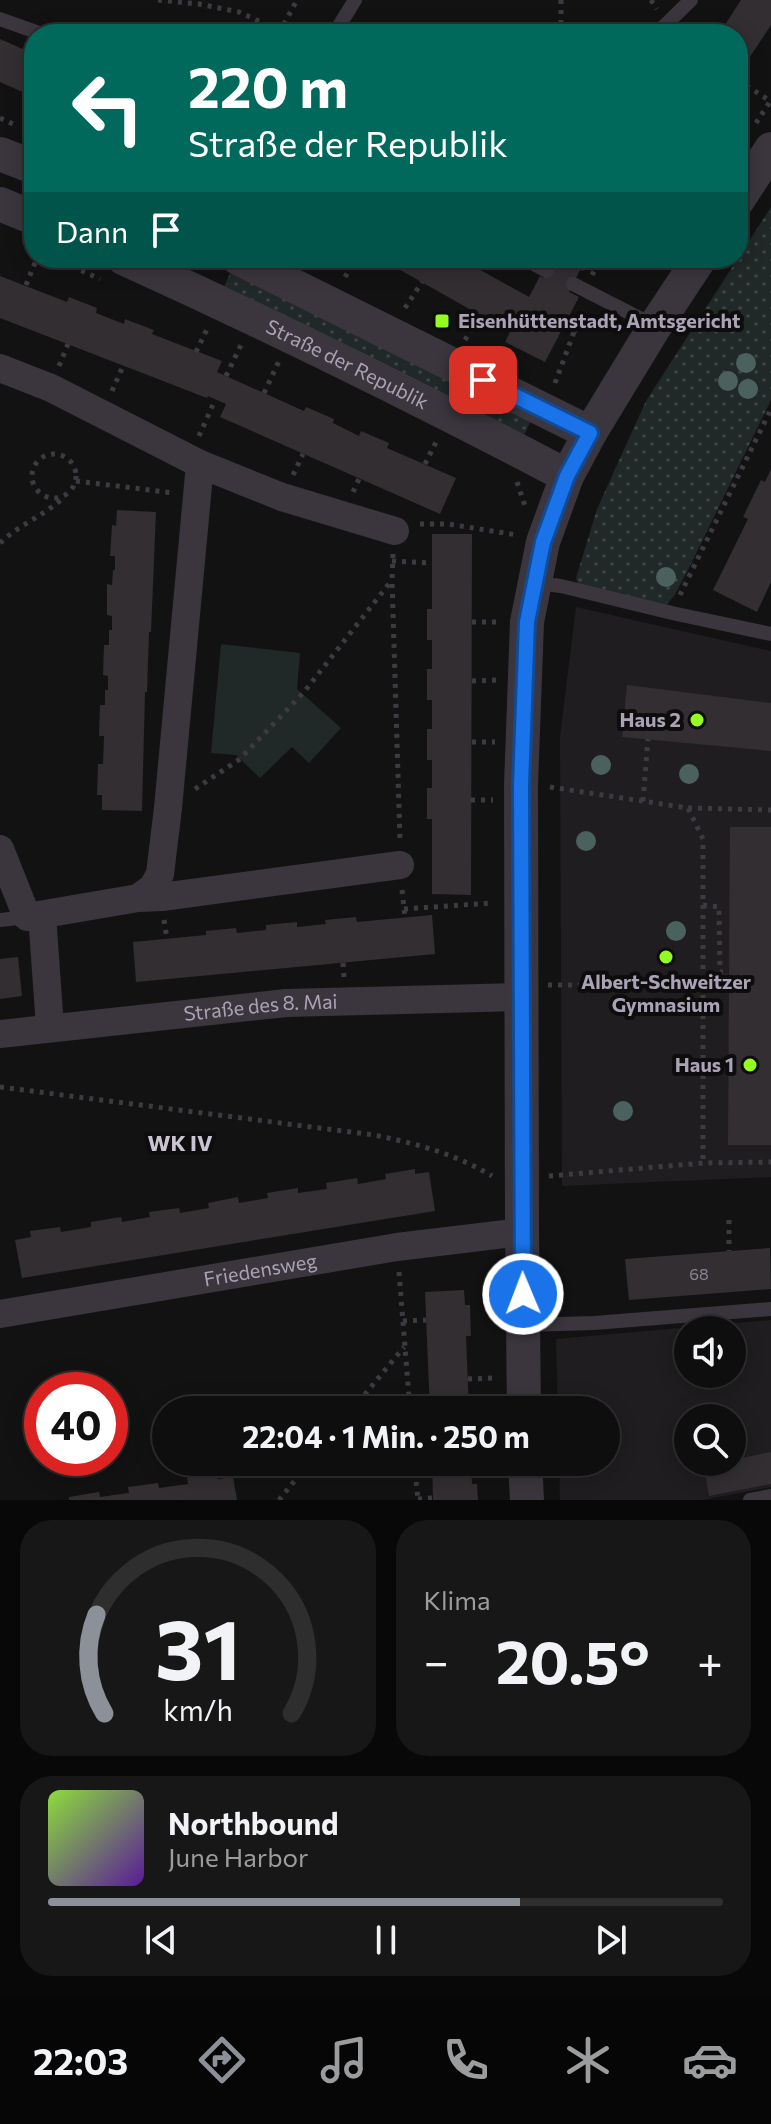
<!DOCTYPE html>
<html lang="de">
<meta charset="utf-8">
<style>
:root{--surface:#0e0e0e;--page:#171717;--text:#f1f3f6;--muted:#9b9c9e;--line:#2e2e2e;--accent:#8c9099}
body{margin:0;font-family:Commissioner,sans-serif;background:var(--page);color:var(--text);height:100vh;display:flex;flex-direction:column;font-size:30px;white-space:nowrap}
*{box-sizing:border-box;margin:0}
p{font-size:26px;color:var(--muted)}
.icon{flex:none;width:44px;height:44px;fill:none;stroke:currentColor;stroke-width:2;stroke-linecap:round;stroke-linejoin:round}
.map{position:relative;height:1500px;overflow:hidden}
.details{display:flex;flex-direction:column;gap:20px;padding:20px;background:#080808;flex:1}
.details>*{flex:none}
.banner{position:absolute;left:24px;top:24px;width:724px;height:244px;border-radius:32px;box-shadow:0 4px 20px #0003,0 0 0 2px var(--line);background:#00695c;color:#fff;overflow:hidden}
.fabs{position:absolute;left:674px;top:1316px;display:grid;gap:16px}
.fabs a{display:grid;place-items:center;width:72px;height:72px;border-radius:50%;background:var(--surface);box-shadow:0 4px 20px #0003,0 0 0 2px var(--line);font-size:40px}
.speed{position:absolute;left:24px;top:1372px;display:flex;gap:16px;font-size:40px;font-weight:700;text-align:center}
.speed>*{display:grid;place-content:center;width:104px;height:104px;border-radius:50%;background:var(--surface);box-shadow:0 4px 20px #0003,0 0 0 2px var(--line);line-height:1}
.speed .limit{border:12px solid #d22;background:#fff;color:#111}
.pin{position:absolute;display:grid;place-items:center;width:68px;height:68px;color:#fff;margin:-34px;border-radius:16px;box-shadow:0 4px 12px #0006}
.me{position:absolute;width:88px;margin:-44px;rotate:359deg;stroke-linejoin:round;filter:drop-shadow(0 0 6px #0008)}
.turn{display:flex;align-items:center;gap:28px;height:168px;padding:0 32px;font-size:36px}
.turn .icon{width:104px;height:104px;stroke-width:2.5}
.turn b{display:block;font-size:56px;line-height:68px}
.then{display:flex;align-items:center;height:76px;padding:0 32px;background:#0003;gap:16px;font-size:30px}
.big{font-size:60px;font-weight:700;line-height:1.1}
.details .tile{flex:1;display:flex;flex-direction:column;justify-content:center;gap:12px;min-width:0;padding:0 28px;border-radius:32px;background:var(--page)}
.details .dial{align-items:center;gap:0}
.dial svg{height:208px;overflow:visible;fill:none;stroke:var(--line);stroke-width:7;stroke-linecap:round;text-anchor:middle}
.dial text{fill:var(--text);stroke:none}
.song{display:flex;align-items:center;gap:24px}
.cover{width:96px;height:96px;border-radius:12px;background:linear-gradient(135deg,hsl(90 70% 55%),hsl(270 70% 35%))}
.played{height:8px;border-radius:4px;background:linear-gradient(90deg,var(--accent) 70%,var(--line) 70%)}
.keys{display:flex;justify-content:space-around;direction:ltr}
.heat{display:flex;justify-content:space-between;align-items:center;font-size:44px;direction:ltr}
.details .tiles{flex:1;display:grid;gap:20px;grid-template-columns:1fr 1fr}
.tile:last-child{grid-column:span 2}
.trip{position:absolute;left:152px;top:1396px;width:468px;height:80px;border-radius:40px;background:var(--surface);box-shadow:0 4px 20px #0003,0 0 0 2px var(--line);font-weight:700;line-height:80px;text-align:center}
.tab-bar{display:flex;height:128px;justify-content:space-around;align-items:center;background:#060606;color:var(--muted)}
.tab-bar .icon{width:56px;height:56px}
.tab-bar .active{color:var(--accent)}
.tab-bar b{font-size:36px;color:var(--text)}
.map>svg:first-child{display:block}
.built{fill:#201d20;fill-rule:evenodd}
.grass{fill:url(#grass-dots)}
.green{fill:#202828}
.building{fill:#322e32}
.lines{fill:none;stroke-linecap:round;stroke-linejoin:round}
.path{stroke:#3e3a42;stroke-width:5;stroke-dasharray:4 6;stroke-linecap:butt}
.service{stroke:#3b363d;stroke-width:14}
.minor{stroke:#3b363d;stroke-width:28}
.tertiary{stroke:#3b363d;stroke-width:34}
.tree{fill:#4a615e}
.route-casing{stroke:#114b97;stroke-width:20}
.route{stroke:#1a73e8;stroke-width:14}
.poi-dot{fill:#94fd1f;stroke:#0e0d0e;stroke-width:3}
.labels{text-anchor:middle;stroke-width:8;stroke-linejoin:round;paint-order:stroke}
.number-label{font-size:16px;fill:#8d8594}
.poi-label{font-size:20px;font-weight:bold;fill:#aba2b5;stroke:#0e0d0e;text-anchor:end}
.street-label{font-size:20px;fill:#aba2b5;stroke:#0e0d0e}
.neighbourhood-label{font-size:22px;font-weight:bold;fill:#cac3d1;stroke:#0e0d0e}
</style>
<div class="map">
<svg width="771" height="1500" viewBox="0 0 771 1500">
<defs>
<pattern id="grass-dots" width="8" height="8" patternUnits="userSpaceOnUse" patternTransform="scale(2)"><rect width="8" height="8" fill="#202828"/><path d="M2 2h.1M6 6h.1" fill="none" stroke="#3e4445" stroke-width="1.8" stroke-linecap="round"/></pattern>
</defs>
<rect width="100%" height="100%" fill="#131213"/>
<!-- built -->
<g class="built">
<path d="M 576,607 L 771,651 L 771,1177 L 562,1186 L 560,737 Z"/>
<path d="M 771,1320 L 771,1487 L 703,1500 L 560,1500 L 559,1462 L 606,1462 L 606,1410 L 558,1410 L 556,1339 ZM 688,1330 L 732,1330 L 732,1374 L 688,1374 ZM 688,1418 L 732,1418 L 732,1462 L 688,1462 Z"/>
</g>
<!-- grass -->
<g class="grass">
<path d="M 771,207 L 771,400 L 689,568 L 674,596 L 665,606 L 578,584 L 576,578 L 597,509 L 646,401 Z"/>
<path d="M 232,269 L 532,418 L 523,438 L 223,289 Z"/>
</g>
<!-- green -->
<path class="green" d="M 221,644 L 300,653 L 297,689 L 341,728 L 309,763 L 292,747 L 260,778 L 236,755 L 211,753 Z"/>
<!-- building -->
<g class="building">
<path d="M 741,0 L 771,0 L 771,25 L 738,75 L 738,34 L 719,34 Z"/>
<path d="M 0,39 L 34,54 L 34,97 L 0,82 Z"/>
<path d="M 379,258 L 459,258 L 529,297 L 540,276 L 543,278 L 554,258 L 590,258 L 583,271 L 580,270 L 569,292 L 579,297 L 545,362 L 505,342 L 510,332 Z"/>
<path d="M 0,276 L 67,302 L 69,297 L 97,308 L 96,313 L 124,324 L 125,319 L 154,330 L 152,334 L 222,361 L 217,372 L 304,411 L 306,407 L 334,419 L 333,423 L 359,436 L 361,431 L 389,443 L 387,448 L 456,478 L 440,514 L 220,417 L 226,404 L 208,396 L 207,398 L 0,318 Z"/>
<path d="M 771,469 L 771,582 L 757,612 L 713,590 L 748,519 L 743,517 L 761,480 L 765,482 Z"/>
<path d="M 117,510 L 156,512 L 151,632 L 149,632 L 147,692 L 145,692 L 142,811 L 102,810 L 102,795 L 97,795 L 98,764 L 103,764 L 104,736 L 99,736 L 100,705 L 105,705 L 105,690 L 108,690 L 108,676 L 103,675 L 104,645 L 109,645 L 109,630 L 112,630 L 112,616 L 107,615 L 107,584 L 112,585 L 113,570 L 115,570 L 115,556 L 110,556 L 112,525 L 116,526 Z"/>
<path d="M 432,534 L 472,534 L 471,895 L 432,894 L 432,819 L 427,819 L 427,788 L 432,788 L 432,760 L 427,760 L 427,729 L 432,729 L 432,700 L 427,700 L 427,669 L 432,669 L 432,640 L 427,640 L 427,609 L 432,609 Z"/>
<path d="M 627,685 L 771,703 L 771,751 L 622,737 Z"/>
<path d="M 730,827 L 771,827 L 771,1145 L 728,1145 Z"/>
<path d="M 432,915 L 435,954 L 136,982 L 133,942 L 206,935 L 206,931 L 236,928 L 237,933 L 266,930 L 266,925 L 297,922 L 297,927 L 326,924 L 325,920 L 356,917 L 357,922 Z"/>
<path d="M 18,957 L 22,996 L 0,999 L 0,959 Z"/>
<path d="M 415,1169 L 415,1174 L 429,1172 L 435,1211 L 22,1278 L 15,1240 L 31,1237 L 30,1231 L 60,1227 L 61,1232 L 91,1227 L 91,1222 L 121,1217 L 122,1222 L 150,1217 L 149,1212 L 179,1208 L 180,1213 L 209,1208 L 208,1203 L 238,1197 L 239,1203 L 268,1198 L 267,1193 L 298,1188 L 298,1193 L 327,1189 L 326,1183 L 357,1178 L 358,1184 L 386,1179 L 385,1174 Z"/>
<path d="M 770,1248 L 771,1289 L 629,1300 L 625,1259 Z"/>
<path d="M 464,1290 L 465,1305 L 470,1305 L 471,1336 L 466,1336 L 469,1410 L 430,1410 L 425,1292 Z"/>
<path d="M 771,1452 L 771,1484 L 709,1496 L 704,1466 L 732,1462 L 732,1460 Z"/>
<path d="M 432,1462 L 471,1462 L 472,1484 L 477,1484 L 478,1500 L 433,1500 Z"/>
<path d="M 218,1474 L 218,1479 L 233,1477 L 237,1500 L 69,1500 L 69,1497 L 99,1492 L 100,1497 L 129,1493 L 128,1487 L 158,1483 L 159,1488 L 188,1484 L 187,1478 Z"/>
</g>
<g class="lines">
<!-- path -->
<g class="path">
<path d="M 158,0 L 199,4 L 239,12 L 287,34"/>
<path d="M 651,0 L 657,9"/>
<path d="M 279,33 L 297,0"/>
<path d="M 561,34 L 561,0"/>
<path d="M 738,80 L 770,101"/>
<path d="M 0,118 L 15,125"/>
<path d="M 756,123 L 771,100"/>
<path d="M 738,239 L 746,227"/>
<path d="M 54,258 L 100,279"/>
<path d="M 592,275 L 601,258"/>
<path d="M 345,277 L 357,258"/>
<path d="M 26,285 L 37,258"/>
<path d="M 405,308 L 422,282"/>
<path d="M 574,332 L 585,311"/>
<path d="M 465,340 L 480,315"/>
<path d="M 196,352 L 208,327"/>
<path d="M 59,366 L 68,344"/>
<path d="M 226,376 L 241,345"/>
<path d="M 555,383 L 574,332 L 563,327"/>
<path d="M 112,391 L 123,366"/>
<path d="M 264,393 L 279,361"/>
<path d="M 199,436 L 215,400"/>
<circle cx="54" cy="476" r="22"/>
<path d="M 425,464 L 437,440"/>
<path d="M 293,475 L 303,454"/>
<path d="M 76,481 L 174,493"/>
<path d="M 517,482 L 525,506"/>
<path d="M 353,492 L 359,479"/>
<path d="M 420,524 L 448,524 L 517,535"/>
<path d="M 0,543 C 20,524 42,517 63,498"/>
<path d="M 393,554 L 392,580 L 400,840"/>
<path d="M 392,561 L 432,563"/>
<path d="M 680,595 L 771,409"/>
<path d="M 472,622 L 499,622"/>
<path d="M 472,681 L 499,680"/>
<path d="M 472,742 L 495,742"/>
<path d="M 550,787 L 688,808 L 703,839 L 703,1163"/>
<path d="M 195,789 L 240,759 L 304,692 L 392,580"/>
<path d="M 471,800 L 493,800"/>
<path d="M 643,801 L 648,739"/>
<path d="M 688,808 L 771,810"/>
<path d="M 402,890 L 405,917"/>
<path d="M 703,905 L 719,907 L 720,972 L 726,972 L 726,985"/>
<path d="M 404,909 L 491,903"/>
<path d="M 164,920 L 167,939"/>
<path d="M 343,963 L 344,978"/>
<path d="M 548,985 L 729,985"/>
<path d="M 0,1087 L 374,1135 C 414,1143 456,1154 492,1176"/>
<path d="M 549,1176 L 703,1163 L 771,1162"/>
<path d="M 729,1220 L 729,1251"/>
<path d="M 399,1272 L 410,1410"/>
<path d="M 403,1321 L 426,1320"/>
<path d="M 468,1379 L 495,1378"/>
<path d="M 352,1410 L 404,1347"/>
<path d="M 414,1462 L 418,1500"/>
<path d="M 418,1499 L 433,1498"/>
<path d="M 279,1500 L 310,1462"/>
</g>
<!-- service -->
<g class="service">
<path d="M 0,19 L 42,34"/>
<path d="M 334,34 L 355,0"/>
<path d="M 656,34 L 691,0"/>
<path d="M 523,258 L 547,271"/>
<path d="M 573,284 L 655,326"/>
<path d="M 535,583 L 561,586 L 672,613 L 771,634"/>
<path d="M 0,920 L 27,917"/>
<path d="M 524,1325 L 594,1323 L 771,1309"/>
<path d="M 750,1500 L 771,1496"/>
</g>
<!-- minor -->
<g class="minor">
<path d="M 0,368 L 51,388 L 200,464 L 168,808 L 160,874 L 153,887 L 138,898 L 27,917 L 0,849"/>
<path d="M 200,464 L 282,497 L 395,531"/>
<path d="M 138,898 L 162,897 L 400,865"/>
<path d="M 42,915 L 50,1027"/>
<path id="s1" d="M 0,1034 L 286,1003 L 522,997"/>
<path id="s2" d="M 0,1314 L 397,1247 L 522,1232"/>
</g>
<!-- tertiary -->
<g class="tertiary">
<path d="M 0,154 L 34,167"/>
<path d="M 738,200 L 771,149"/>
<path d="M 0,204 L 34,218"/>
<path id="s3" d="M 123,258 C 273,326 421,399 567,476"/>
<path d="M 238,258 L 590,433"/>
<path d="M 524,1410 L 522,1232 L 521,785 L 527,622 L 543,542 L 567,476 L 590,433 L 655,326 L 700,258"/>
<path d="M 525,1462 L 527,1500"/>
</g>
</g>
<!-- trees -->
<g class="tree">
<circle cx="746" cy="363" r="10"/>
<circle cx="728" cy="381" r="10"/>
<circle cx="748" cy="389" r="10"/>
<circle cx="666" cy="577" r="10"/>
<circle cx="601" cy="765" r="10"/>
<circle cx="689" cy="774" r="10"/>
<circle cx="586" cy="841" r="10"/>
<circle cx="676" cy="931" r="10"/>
<circle cx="623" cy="1111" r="10"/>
</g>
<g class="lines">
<!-- route casing -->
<g class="route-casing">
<path id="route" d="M 483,380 L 590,433 L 567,476 L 543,542 L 527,622 L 521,785 L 523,1294"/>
</g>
<!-- route -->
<use href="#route" class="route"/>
</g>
<!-- markers -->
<g class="poi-dot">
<rect x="434" y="313" width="16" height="16" rx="4"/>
<circle cx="697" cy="720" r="8"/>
<circle cx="666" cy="957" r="8"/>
<circle cx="750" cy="1065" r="8"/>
</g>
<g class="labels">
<!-- number labels -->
<g class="number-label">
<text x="699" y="1280">68</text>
</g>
<!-- poi labels -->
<g class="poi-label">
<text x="458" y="328" text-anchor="start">Eisenhüttenstadt, Amtsgericht</text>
<text x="681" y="727">Haus 2</text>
<text x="666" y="989" text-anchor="middle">Albert-Schweitzer<tspan x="666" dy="23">Gymnasium</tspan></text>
<text x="734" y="1072">Haus 1</text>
</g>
<!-- street labels -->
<g class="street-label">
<text dy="7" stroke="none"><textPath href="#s3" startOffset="248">Straße der Republik</textPath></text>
<text dy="7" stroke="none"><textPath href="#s1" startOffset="262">Straße des 8. Mai</textPath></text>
<text dy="7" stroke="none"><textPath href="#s2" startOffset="264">Friedensweg</textPath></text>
</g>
<!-- neighbourhood labels -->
<g class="neighbourhood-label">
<text x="180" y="1151">WK IV</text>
</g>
</g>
</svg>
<div class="fabs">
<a><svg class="icon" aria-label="sound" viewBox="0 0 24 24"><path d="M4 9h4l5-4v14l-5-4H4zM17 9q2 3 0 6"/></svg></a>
<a><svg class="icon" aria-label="search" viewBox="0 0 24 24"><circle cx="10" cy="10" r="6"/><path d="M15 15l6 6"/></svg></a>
</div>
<div class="speed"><div class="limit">40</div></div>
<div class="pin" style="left:483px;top:380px;background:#d93025"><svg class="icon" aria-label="arrive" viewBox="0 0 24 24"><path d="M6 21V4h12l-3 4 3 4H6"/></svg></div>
<svg class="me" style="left:523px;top:1294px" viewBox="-20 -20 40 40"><circle r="17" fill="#1a73e8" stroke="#fff" stroke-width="3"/><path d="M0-11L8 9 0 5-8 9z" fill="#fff"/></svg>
<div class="trip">22:04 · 1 Min. · 250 m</div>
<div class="banner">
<div class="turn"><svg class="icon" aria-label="left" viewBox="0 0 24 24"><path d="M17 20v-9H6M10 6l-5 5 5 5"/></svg><div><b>220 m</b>Straße der Republik</div></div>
<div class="then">Dann<svg class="icon" aria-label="arrive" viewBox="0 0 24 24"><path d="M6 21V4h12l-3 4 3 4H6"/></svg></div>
</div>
</div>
<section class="details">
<div class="tiles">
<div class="tile dial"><svg viewBox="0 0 100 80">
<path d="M14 69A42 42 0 1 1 86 69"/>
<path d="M14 69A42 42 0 0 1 11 31" stroke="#8c9099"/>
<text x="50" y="56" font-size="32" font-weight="700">31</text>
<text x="50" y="72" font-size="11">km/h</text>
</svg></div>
<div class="tile"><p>Klima</p>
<div class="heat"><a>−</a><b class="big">20.5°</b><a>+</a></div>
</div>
<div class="tile">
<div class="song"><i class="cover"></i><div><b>Northbound</b><p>June Harbor</p></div></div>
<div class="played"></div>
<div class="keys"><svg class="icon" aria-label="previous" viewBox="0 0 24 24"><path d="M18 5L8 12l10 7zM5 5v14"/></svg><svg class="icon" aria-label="pause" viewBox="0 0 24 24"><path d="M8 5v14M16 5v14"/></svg><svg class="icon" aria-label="next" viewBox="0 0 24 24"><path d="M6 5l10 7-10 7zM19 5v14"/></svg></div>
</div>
</div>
</section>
<nav class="tab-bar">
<b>22:03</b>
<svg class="icon active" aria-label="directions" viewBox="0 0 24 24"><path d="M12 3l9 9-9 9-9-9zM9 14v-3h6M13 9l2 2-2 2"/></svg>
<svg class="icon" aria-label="music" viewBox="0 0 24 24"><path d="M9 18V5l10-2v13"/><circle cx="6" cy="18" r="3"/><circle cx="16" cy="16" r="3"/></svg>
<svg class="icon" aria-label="phone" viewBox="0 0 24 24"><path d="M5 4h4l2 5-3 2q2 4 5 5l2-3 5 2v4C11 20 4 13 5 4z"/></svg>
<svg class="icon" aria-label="climate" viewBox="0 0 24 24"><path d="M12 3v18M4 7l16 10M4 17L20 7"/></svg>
<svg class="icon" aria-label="car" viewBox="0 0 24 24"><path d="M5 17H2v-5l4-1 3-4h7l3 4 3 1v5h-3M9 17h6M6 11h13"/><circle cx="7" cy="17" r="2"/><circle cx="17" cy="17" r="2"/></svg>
</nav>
